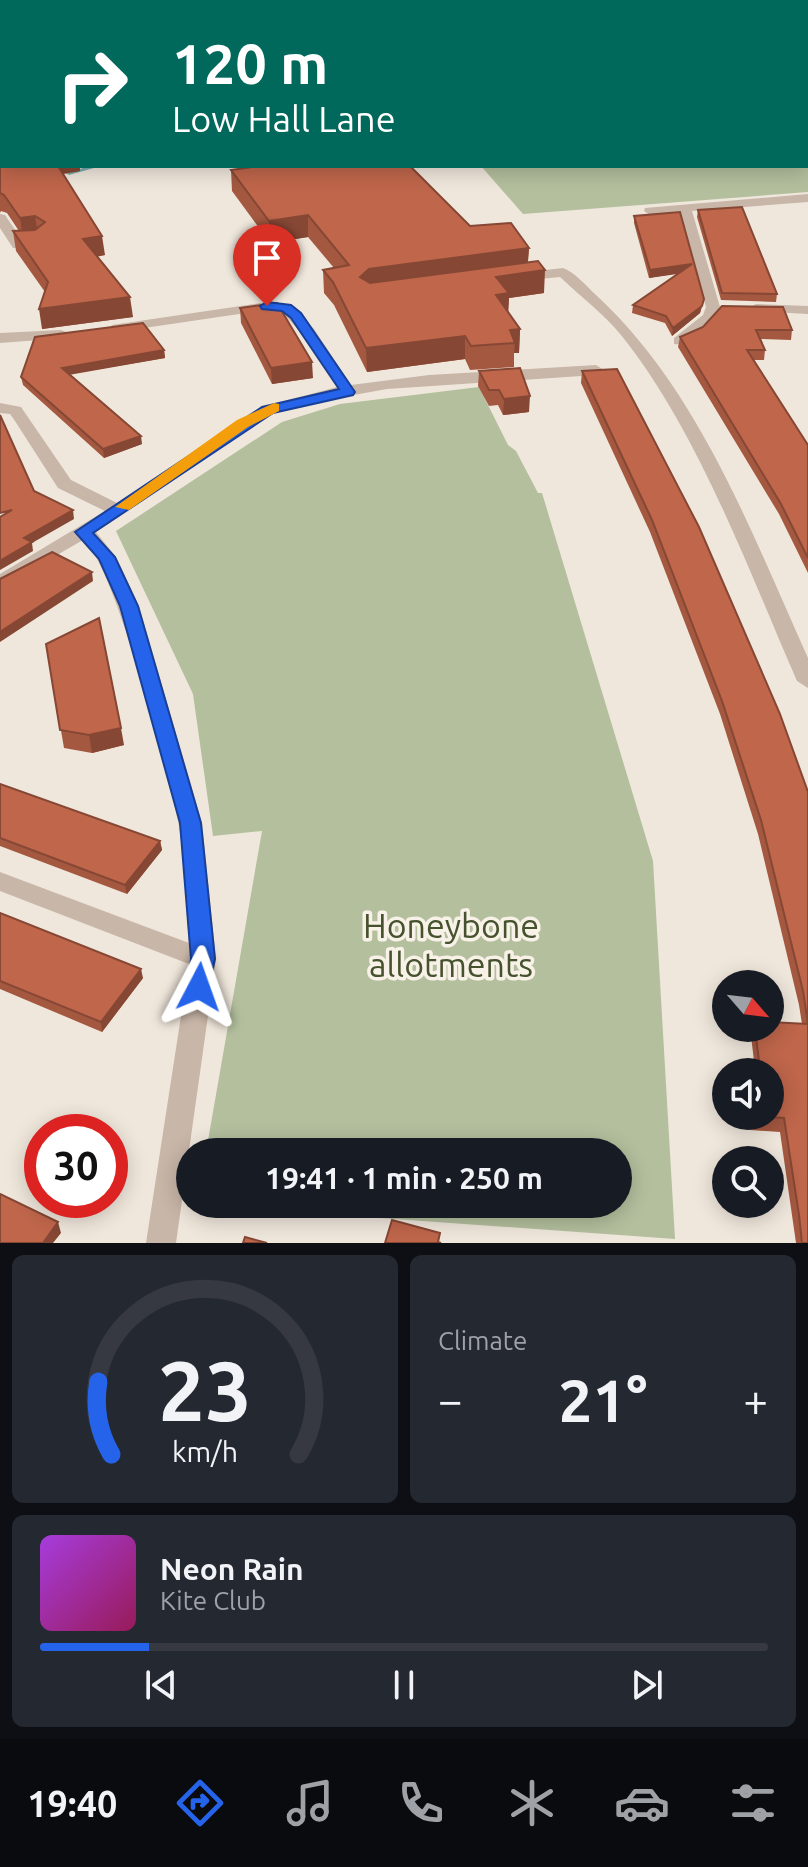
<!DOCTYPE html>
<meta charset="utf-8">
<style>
:root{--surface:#171b24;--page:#242831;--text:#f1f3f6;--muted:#9ea1a6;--line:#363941;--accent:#2563eb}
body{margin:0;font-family:Ubuntu,sans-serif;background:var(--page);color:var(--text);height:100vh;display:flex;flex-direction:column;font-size:30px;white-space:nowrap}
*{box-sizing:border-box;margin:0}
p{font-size:26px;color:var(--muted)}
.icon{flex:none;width:44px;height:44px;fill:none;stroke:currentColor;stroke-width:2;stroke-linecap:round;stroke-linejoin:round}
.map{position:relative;height:1243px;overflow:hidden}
.panel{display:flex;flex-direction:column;gap:12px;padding:12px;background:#0d0f14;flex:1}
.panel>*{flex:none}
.top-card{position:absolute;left:0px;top:0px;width:808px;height:168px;box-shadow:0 4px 20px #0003;background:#00695c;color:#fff;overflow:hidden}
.needle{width:52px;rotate:118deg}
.controls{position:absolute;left:712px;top:970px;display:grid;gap:16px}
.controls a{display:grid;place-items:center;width:72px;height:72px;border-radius:50%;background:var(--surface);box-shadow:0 4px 20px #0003;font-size:40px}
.speed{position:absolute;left:24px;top:1114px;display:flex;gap:16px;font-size:40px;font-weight:700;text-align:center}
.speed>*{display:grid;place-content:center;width:104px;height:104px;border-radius:50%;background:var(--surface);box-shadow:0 4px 20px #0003;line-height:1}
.speed .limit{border:12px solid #d22;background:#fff;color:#111}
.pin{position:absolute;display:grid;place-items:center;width:68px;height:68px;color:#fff;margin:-82px -34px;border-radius:50% 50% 50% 0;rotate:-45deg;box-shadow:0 0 8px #0007}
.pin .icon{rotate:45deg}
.me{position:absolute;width:88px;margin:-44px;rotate:4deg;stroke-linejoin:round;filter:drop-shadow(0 0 6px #0008)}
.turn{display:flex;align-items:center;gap:28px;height:168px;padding:0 40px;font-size:36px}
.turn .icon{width:104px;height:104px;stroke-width:2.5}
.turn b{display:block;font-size:56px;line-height:68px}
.big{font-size:60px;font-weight:700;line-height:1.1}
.panel .card{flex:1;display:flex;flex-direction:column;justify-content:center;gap:12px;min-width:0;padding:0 28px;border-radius:12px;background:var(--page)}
.panel .dial{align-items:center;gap:0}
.dial svg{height:208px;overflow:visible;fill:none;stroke:var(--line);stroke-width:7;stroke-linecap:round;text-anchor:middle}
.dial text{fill:var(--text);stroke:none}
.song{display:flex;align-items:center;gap:24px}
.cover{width:96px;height:96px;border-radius:12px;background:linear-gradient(135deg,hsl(280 70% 55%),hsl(330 70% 35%))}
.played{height:8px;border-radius:4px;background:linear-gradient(90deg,var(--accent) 15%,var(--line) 15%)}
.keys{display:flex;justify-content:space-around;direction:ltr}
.heat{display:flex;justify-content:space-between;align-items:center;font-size:44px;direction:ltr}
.panel .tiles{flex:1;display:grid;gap:12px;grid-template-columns:1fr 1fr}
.card:last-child{grid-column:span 2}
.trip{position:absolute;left:176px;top:1138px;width:456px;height:80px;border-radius:40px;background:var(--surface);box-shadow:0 4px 20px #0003;font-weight:700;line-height:80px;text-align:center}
.tab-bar{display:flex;height:128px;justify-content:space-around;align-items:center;background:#090b0e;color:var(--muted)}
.tab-bar .icon{width:56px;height:56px}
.tab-bar .current{color:var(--accent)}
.tab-bar b{font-size:36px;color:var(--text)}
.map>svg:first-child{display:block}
.green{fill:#b3bf9d}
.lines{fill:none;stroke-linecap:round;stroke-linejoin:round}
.stream{fill:#7caaac;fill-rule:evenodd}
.street{fill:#c8b6a8;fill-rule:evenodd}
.wall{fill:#a45840}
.shaded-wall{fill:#864734}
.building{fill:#bf664b;stroke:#864734;stroke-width:2}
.route{fill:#2563eb;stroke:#184099;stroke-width:2}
.slow{fill:#f59e0b}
.labels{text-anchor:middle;stroke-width:7;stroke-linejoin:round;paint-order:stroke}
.near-park-label{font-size:34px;fill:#45522d;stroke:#f8f1e8}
</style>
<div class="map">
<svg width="808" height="1243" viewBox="0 0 808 1243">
<rect width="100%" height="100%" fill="#f0e7dc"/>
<!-- green -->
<g class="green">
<path d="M 521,0 L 808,0 L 808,192 L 523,214 L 481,166 L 806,166 L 806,2 L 504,2 Z"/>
<path d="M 479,387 L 508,445 L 516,451 L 538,493 L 542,493 L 653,861 L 675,1239 L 197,1205 L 618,1204 L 618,1152 L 206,1152 L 262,831 L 213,836 L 193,694 L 116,531 L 282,422 L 340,404 Z"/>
</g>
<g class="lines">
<!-- stream -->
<g class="stream">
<path d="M 504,0 L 518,0 L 511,2 L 497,2 Z"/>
<path d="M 90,166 L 101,166 L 69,175 L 66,173 Z"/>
</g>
<!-- street -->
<g class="street">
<path d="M 171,0 L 186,0 L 188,2 L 173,2 Z"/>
<path d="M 808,194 L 808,202 L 692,211 L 720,307 C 716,323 691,347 674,344 L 674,338 L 703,315 L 706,307 L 680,212 L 650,215 L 644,211 L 645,208 Z"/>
<path d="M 0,214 L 5,215 L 22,240 L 38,238 L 45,242 L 38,246 L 13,248 L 0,228 Z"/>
<path d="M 563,268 C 575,272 586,286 596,295 C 699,390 751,532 808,658 L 808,688 L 797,681 C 748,569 698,431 621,335 C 604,314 580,296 560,277 L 520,281 L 513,277 L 520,273 Z"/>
<path d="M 267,302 L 291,305 L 314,329 L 351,385 L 429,375 L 596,365 L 604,370 L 596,375 L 387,389 L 309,403 L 274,413 L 96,532 L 116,557 L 139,606 L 202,823 L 216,959 L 176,1243 L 146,1243 L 189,964 L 0,891 L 0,872 L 189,943 C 185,903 186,860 178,821 C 168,774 114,561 83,540 L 0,588 L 0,574 L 105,511 L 58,488 L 15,421 L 10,414 L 0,413 L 0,403 L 21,407 L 71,480 L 117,503 L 262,407 L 337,387 L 303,335 L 282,312 L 267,310 L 117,332 L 110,328 L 112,325 Z"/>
<path d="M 756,304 L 808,306 L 808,314 L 751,311 L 749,308 Z"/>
<path d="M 61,330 L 66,332 L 66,338 L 0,343 L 0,333 Z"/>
</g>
</g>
<!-- wall -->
<g class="wall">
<path d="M 0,36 L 2,166 L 80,171 L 63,174 L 105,255 L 97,256 L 133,317 L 42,329 L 45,292 L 16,251 L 13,231 L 19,231 L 7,213 L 1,211 L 0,213 Z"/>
<path d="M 244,166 L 410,166 L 470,226 L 529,248 L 528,262 L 544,293 L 509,298 L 508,312 L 520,329 L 519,353 L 514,353 L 514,367 L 470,370 L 465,359 L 367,372 L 334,305 L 324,293 L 323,270 L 334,268 L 308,237 L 270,243 L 232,191 L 231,170 L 246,168 Z"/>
<path d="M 698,210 L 777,294 L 776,302 L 721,300 L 697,217 Z"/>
<path d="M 634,216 L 704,299 L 700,313 L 672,336 L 665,323 L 632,313 L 633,305 L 679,273 L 649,278 L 634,223 Z"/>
<path d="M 240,308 L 313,378 L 272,384 L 241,323 Z"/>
<path d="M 703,327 L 792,330 L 791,340 L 761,339 L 765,350 L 764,360 L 753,360 L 808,445 L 808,573 L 779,514 L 678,347 L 680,337 Z"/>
<path d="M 164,350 L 165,358 L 70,374 L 142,444 L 104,458 L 23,385 L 21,377 Z"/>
<path d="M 479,371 L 529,412 L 503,415 L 498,405 L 489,406 L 478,386 Z"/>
<path d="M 582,371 L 808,792 L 808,1243 L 796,1243 L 780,1132 L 750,1130 L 748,1116 L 770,1116 L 770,1072 L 743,1072 L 746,1060 L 754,1061 L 751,1036 L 753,1028 L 770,1028 L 802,1024 L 799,1005 L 758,834 L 720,714 L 650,532 L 581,383 Z"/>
<path d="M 46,644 L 124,745 L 92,753 L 64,748 Z"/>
<path d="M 0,784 L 160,841 L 162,850 L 127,894 L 0,846 Z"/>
<path d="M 0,913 L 143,978 L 102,1032 L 0,989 Z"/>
</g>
<!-- shaded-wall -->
<g class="shaded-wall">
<path d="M 54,166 L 80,166 L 80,171 L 55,175 Z"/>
<path d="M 308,215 L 308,237 L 270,243 L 269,221 Z"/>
<path d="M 35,216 L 38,235 L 23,237 L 20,218 Z"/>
<path d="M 102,236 L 105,255 L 86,259 L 83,239 Z"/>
<path d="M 529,248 L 527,270 L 370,292 L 360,277 L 369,269 Z"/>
<path d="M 692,264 L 691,272 L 649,278 L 650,270 Z"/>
<path d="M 545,270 L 544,293 L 509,298 L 508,316 L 495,318 L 496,277 Z"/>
<path d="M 130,297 L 133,317 L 42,329 L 39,309 Z"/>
<path d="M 704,299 L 700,313 L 672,336 L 673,328 Z"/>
<path d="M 520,329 L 519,353 L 514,353 L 515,343 L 510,330 Z"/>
<path d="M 465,336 L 465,359 L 367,372 L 366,348 Z"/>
<path d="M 164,350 L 165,358 L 63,376 L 62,368 Z"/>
<path d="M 312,362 L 313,378 L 272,384 L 271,368 Z"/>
<path d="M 530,396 L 529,412 L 503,415 L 504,399 Z"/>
<path d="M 141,436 L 142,444 L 104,458 L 103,449 Z"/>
<path d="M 73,510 L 74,519 L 32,543 L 33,551 L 0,570 L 0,561 L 24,538 Z"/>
<path d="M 92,572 L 93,581 L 0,642 L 0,632 Z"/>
<path d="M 121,728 L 124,745 L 92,753 L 89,735 Z"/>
<path d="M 160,841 L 162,850 L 127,894 L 125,885 Z"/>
<path d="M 141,969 L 143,978 L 102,1032 L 101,1022 Z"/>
<path d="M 58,1222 L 61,1233 L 53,1243 L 43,1243 Z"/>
</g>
<!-- building -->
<g class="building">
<path d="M 0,36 L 2,36 L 2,166 L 58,166 L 102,236 L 83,239 L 130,297 L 39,309 L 48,282 L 13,231 L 35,230 L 45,222 L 35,216 L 20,218 L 4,195 L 0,193 Z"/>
<path d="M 259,166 L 410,166 L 470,226 L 511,223 L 529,248 L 369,269 L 360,277 L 370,283 L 538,261 L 545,270 L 496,277 L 509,293 L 496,295 L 520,329 L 510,330 L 515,343 L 471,346 L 465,336 L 366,348 L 333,282 L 323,270 L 349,265 L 308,215 L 269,221 L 231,170 Z"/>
<path d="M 742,207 L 777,294 L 722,293 L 698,210 Z"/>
<path d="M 680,212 L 704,299 L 702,306 L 673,328 L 666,316 L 633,305 L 692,264 L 650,270 L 634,216 Z"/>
<path d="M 277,303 L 312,362 L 271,368 L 240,308 Z"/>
<path d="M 722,306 L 783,307 L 792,330 L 756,330 L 765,350 L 747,350 L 808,445 L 808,558 L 781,504 L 680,337 L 703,327 Z"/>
<path d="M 143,323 L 164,350 L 62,368 L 141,436 L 103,449 L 21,377 L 35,337 Z"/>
<path d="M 520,368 L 530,396 L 504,399 L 499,390 L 489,390 L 479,371 Z"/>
<path d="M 617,369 L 699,527 L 780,714 L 808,792 L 808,1024 L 803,991 L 761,820 L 722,701 L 652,520 L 582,371 Z"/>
<path d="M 0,415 L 34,491 L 73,510 L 24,538 L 32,542 L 0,561 L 0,517 L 12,510 L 0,513 Z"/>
<path d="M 52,552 L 92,572 L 0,632 L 0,579 Z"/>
<path d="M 99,618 L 121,728 L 89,735 L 60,730 L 46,644 Z"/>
<path d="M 0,784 L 160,841 L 125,885 L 0,838 Z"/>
<path d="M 0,913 L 141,969 L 101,1022 L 0,981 Z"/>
<path d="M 770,1022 L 808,1024 L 808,1243 L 802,1243 L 799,1215 L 784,1118 L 754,1116 L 770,1116 L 770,1072 L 747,1072 L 746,1060 L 759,1061 L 755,1028 L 770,1028 Z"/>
<path d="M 0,1194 L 58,1222 L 43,1243 L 0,1243 Z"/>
<path d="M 392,1220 L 440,1233 L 438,1242 L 441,1243 L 385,1243 Z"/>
<path d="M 245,1237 L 267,1243 L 243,1243 Z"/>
</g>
<!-- route -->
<path class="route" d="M 267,302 L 291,305 L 301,313 L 355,392 L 353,395 L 273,413 L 93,533 L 115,557 L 138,606 L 201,823 L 215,959 L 207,994 L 199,997 L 191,994 L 187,987 L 191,959 L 180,823 L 120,606 L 99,559 L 75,532 L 262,407 L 339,389 L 291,318 L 282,311 L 262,309 L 260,306 Z"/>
<!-- slow -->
<path class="slow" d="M 274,403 L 279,404 L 279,411 L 248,427 L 129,510 L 115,507 L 237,420 Z"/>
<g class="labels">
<!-- near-park labels -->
<g class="near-park-label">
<text x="451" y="938">Honeybone<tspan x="451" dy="39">allotments</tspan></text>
</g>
</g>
</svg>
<div class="controls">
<a><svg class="needle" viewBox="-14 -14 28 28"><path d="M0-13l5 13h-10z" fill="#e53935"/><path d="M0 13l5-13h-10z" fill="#9ea1a6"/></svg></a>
<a><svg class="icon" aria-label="sound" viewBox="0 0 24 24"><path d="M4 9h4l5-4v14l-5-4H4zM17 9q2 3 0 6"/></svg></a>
<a><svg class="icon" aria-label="search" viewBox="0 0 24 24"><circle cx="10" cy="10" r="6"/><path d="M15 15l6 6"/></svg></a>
</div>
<div class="speed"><div class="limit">30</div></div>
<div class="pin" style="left:267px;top:306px;background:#d93025"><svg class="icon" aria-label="arrive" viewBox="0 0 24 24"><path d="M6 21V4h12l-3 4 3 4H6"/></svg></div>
<svg class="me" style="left:199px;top:987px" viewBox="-20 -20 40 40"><path d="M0-17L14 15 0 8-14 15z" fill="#2563eb" stroke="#fff" stroke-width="4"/></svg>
<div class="trip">19:41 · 1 min · 250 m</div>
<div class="top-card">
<div class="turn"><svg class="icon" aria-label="right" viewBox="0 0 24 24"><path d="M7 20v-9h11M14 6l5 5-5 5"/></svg><div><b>120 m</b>Low Hall Lane</div></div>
</div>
</div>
<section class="panel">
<div class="tiles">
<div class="card dial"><svg viewBox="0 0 100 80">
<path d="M14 69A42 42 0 1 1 86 69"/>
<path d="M14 69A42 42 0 0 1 9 41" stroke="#2563eb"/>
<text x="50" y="56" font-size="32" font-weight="700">23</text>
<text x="50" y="72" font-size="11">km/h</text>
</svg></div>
<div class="card"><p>Climate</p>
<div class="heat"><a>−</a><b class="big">21°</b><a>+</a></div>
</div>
<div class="card">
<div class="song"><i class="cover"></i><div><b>Neon Rain</b><p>Kite Club</p></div></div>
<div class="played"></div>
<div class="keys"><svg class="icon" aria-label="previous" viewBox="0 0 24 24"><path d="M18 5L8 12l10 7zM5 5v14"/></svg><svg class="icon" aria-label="pause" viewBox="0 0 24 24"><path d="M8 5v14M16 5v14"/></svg><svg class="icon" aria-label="next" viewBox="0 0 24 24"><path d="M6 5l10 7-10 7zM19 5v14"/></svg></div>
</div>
</div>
</section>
<nav class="tab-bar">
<b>19:40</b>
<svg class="icon current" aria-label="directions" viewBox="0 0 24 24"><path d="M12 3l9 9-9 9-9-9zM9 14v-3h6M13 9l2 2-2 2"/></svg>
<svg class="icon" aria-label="music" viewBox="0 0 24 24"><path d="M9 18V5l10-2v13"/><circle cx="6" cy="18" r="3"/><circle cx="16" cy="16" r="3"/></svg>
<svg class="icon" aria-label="phone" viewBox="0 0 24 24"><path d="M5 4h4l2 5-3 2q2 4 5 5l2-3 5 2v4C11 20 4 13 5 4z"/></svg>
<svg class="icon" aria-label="climate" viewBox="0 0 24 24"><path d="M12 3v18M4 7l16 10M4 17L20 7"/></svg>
<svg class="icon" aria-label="car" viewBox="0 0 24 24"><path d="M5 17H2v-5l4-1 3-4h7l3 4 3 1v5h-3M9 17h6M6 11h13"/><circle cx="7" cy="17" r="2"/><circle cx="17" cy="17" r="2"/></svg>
<svg class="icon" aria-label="filters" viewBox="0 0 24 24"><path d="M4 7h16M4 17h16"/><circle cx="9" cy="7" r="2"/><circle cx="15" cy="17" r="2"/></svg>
</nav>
